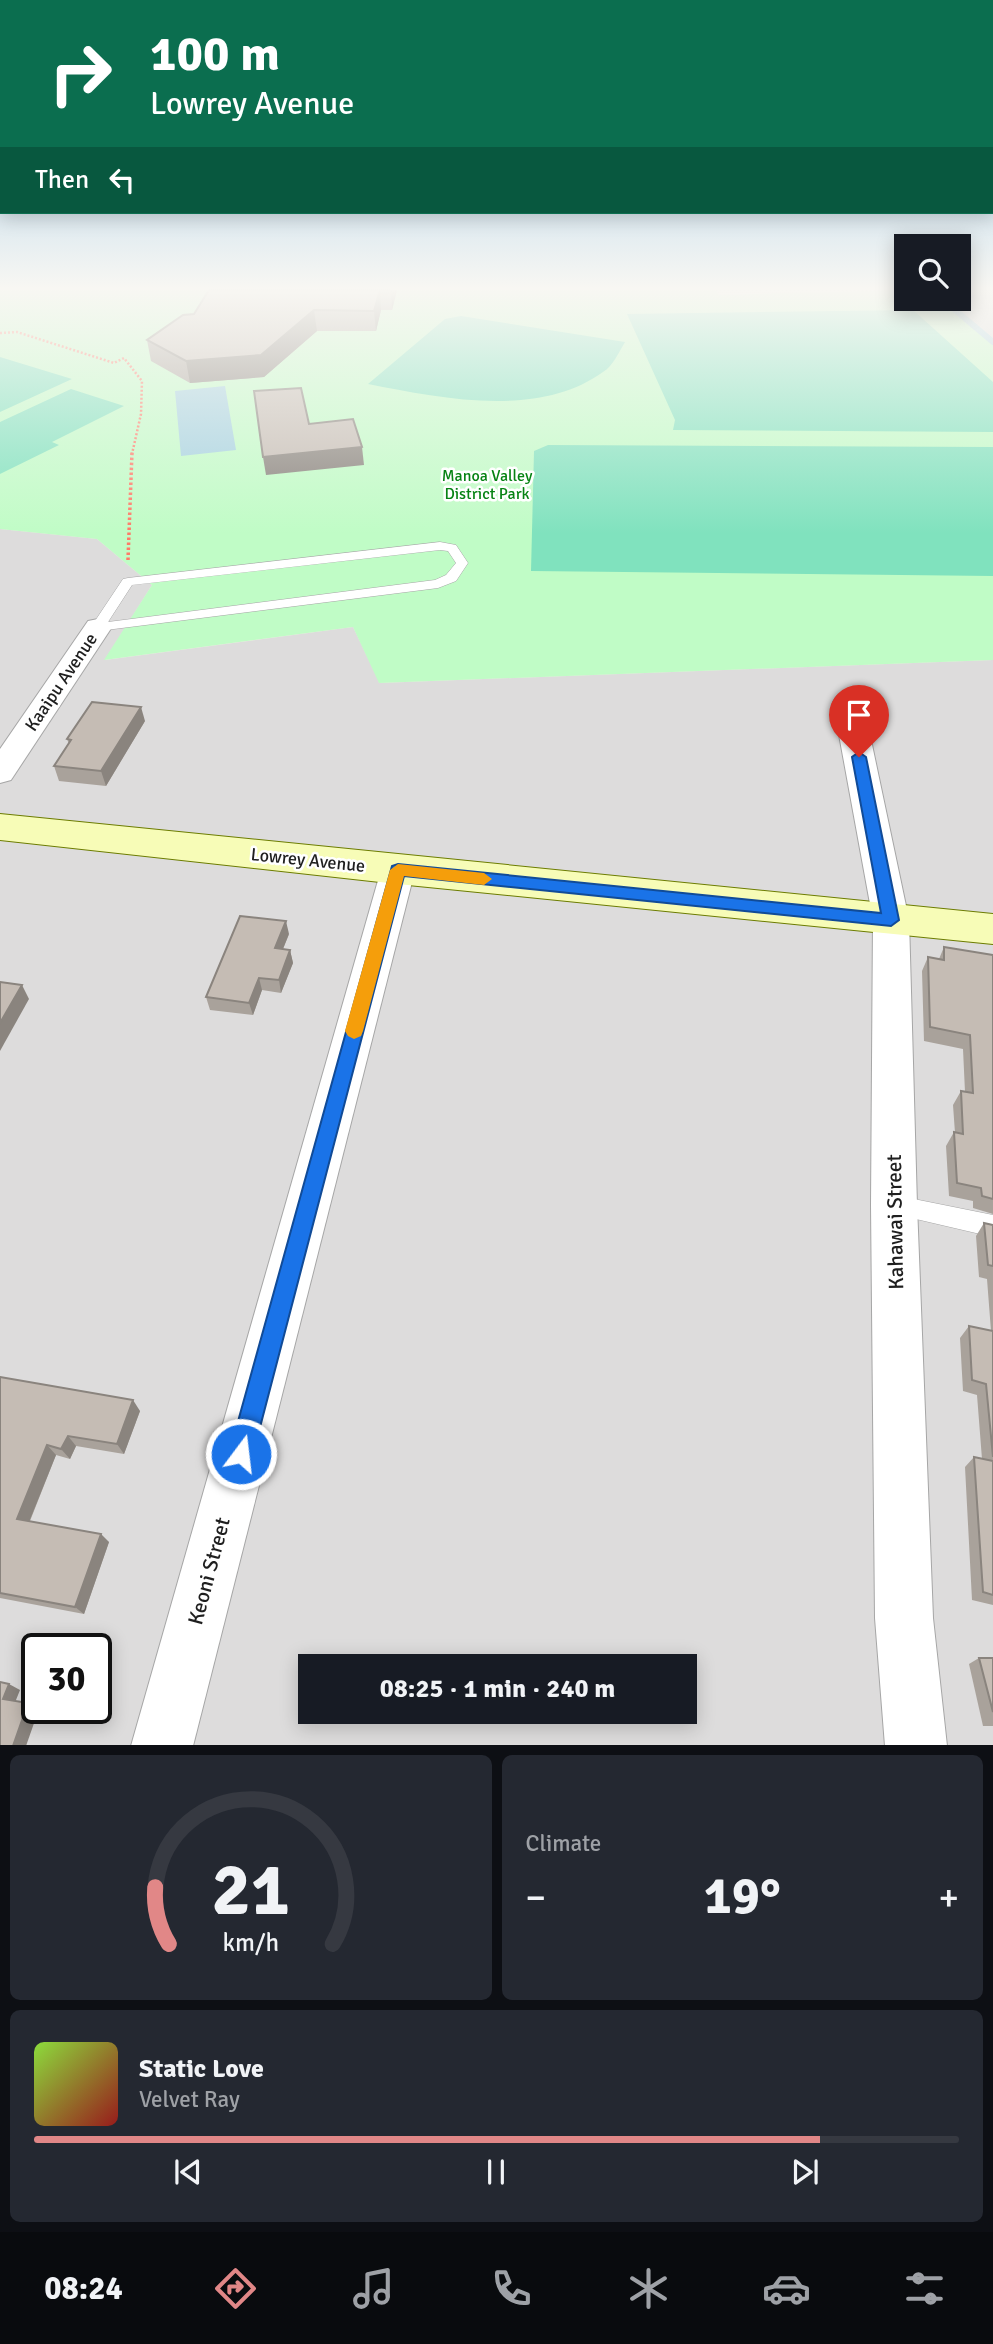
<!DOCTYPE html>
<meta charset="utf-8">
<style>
:root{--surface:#171b24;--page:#242831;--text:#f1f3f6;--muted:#9ea1a6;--line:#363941;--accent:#e18787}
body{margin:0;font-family:Signika,sans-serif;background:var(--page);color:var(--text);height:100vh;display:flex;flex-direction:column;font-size:26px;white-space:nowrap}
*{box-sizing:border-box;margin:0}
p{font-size:23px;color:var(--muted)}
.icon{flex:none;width:38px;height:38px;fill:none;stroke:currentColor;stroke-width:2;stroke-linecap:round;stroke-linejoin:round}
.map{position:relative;height:1745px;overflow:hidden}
.panel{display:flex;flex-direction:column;gap:10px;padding:10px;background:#0d0f14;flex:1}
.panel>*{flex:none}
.banner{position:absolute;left:0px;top:0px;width:994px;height:214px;box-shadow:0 4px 18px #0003;background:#0b6e4f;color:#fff;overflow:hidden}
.buttons{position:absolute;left:894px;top:234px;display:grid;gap:14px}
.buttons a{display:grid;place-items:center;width:77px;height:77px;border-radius:0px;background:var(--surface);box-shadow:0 4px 18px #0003;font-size:35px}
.speed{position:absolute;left:21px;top:1633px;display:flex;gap:14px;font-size:35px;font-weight:700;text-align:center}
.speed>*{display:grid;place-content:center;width:91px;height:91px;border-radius:50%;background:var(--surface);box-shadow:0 4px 18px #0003;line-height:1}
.speed .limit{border:4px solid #111;border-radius:10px;background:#fff;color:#111}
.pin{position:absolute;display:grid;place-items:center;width:60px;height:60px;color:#fff;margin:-72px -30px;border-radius:50% 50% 50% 0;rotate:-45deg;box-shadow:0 0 7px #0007}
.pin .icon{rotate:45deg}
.me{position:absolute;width:77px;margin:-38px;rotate:15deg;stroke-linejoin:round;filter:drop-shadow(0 0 5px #0008)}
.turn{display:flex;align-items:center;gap:24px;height:147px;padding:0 35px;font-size:32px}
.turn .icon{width:91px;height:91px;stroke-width:2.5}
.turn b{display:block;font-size:49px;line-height:60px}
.then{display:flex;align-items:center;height:66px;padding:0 35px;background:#0003;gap:14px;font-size:26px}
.big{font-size:52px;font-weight:700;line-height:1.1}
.panel .card{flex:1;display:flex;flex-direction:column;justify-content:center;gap:10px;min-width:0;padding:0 24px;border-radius:10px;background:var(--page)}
.panel .dial{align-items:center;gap:0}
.dial svg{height:182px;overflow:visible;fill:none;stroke:var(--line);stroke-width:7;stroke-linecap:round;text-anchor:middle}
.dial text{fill:var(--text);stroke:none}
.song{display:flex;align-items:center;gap:21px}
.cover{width:84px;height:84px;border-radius:10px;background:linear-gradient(135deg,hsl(90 70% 55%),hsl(0 70% 35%))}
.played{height:7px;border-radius:4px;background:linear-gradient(90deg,var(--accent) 85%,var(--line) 85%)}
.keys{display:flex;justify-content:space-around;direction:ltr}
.heat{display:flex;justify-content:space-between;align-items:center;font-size:38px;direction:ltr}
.panel .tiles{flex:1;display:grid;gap:10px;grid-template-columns:1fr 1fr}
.card:last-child{grid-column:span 2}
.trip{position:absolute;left:298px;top:1654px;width:399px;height:70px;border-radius:0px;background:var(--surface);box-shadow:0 4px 18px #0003;font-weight:700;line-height:70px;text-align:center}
.menu{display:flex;height:112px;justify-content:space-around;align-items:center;background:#090b0e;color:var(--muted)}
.menu .icon{width:49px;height:49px}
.menu .current{color:var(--accent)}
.menu b{font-size:32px;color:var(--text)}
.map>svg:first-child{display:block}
.residential{fill:#dddcdc;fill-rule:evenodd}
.park{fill:#c0fcc6}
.pitch{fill:#80e2be}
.water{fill:#a3d1e0}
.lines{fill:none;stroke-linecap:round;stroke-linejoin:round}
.stream{stroke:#a3d1e0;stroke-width:6}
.lane-casing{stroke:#a6a6a6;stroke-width:1}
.street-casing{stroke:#a6a6a6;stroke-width:2}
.secondary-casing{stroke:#6c7c00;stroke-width:2}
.path-far1{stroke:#ff7967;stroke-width:2.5;stroke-dasharray:2 2;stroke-linecap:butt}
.path{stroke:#ff7967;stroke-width:3.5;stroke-dasharray:2.5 2.5;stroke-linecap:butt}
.lane{fill:#fff;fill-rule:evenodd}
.street{fill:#fff;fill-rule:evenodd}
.secondary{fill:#f7fcb7;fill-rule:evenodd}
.wall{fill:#a9a29b}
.shaded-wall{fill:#8a847e}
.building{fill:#c5bcb4;stroke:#8a847e;stroke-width:2}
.route{fill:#1a73e8;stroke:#114b97;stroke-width:2}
.slow{fill:#f59e0b}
.labels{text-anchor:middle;stroke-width:5;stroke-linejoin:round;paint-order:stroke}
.far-park-label{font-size:16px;fill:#078314;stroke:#fff}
.street-label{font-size:18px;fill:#1f1f1f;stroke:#fff}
.near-street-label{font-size:21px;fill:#1f1f1f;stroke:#fff}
</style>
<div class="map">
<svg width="993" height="1746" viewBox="0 0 993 1746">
<rect width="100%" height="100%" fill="#f0ede5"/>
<!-- residential -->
<g class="residential">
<path d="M 959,290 L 993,290 L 993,340 L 942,299 L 959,299 Z"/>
<path d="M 0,529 L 97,539 L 152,585 L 105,660 L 353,627 L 380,683 L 993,660 L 993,1745 L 0,1745 ZM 37,1648 L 96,1648 L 96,1708 L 37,1708 ZM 310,1666 L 684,1666 L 684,1712 L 310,1712 Z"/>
</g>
<!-- park -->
<path class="park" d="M 0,290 L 716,290 L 719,295 L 906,290 L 906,299 L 942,299 L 993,340 L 993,660 L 379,683 L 353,627 L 104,660 L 152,585 L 97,539 L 0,529 Z"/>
<!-- pitch -->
<g class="pitch">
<path d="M 913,310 L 993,382 L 993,432 L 673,430 L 675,420 L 627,314 Z"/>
<path d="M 461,316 L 625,342 C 619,352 613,366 603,372 C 538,419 440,398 368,384 L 445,319 Z"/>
<path d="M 0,357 L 72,379 L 0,412 Z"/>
<path d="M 71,389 L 124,406 L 52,442 L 59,445 L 0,474 L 0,422 Z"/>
<path d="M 548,445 L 993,447 L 993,576 L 531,571 L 534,451 Z"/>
</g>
<!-- water -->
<path class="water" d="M 225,386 L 236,450 L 181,456 L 175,391 Z"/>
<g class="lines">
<!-- stream -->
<path class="stream" d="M 942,299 L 993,342"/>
<!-- lane casing -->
<g class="lane-casing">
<g id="lane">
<path d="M 440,542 L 456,545 L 468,563 L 456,581 L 438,588 L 98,631 L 91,627 L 123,579 L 128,578 ZM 440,550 L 448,551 L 456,563 L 446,575 L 435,580 L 108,622 L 132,585 Z"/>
<path d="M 894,1195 L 993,1215 L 993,1237 L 886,1212 L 883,1205 L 886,1198 Z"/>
</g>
</g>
<!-- street casing -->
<g class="street-casing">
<g id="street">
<path d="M 98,619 L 108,621 L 112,627 L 11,780 L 0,783 L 0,749 L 88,621 Z"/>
<path d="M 848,693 L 859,696 L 863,702 L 909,920 L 917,1205 L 933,1618 L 947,1746 L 885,1746 L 875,1618 L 871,1205 L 873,920 L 833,702 L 837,696 Z"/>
<path d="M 398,857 L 410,861 L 415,870 L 193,1746 L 131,1746 L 381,870 L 386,861 Z"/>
</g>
</g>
<!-- secondary casing -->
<g class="secondary-casing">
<path id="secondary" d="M 0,814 L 993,914 L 993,944 L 398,884 L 0,840 Z"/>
</g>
<!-- path-far1 -->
<path class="path-far1" d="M 0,333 L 17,332 L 114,363 L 124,358 L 142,381 L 141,414 L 132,454"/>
<!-- path -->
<path class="path" d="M 128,560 L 132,452"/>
<!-- lane -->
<use href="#lane" class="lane"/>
<!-- street -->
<use href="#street" class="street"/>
<!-- secondary -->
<use href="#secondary" class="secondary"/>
</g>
<!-- wall -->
<g class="wall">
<path d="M 209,290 L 397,290 L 392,310 L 381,310 L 376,331 L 317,331 L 264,377 L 190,383 L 151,361 L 147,340 L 194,314 Z"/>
<path d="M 145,721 L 106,786 L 59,781 L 54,766 L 69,744 L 67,739 Z"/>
<path d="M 289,934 L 283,949 L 290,950 L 293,963 L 281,993 L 262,990 L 253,1015 L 210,1010 L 206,997 Z"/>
<path d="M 944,947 L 993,955 L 993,1214 L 973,1208 L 973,1201 L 949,1196 L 946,1146 L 954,1132 L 955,1133 L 953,1105 L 961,1091 L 965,1092 L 963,1049 L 924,1041 L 922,971 L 928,957 L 939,959 Z"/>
<path d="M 984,1223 L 993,1225 L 993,1605 L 972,1600 L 965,1467 L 974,1457 L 982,1459 L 977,1395 L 963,1391 L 960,1338 L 969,1326 L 991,1331 L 987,1279 L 979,1277 L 976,1236 Z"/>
<path d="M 0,1377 L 140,1411 L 124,1454 L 76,1446 L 70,1459 L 56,1455 L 30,1521 L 109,1542 L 84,1614 L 0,1598 Z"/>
<path d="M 979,1658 L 993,1658 L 993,1726 L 983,1726 L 969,1664 Z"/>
</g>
<!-- shaded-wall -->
<g class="shaded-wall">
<path d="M 380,290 L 381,310 L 376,331 L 374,311 Z"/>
<path d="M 391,290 L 397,290 L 392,310 Z"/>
<path d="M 314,310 L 317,331 L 264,377 L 190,383 L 186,361 Z"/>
<path d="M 362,447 L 364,465 L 266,475 L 263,457 Z"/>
<path d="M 141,707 L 145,721 L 106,786 L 101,771 Z"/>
<path d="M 286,921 L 289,934 L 278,961 L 275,948 Z"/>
<path d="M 290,950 L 293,963 L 281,993 L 279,980 Z"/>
<path d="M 259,978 L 262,990 L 253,1015 L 249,1003 Z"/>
<path d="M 22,985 L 29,999 L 0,1051 L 0,1023 Z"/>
<path d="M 133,1400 L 140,1411 L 124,1454 L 117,1444 Z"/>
<path d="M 68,1436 L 76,1446 L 70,1459 L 61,1449 Z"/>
<path d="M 47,1445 L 56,1455 L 27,1527 L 17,1519 Z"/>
<path d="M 101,1534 L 109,1542 L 84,1614 L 75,1607 Z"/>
<path d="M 9,1684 L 20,1690 L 14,1705 L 3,1699 Z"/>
<path d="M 28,1703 L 39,1709 L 26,1746 L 13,1746 Z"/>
</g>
<!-- building -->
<g class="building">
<path d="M 209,290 L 391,290 L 380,290 L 374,311 L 314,310 L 261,355 L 186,361 L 147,340 L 183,315 L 194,314 Z"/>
<path d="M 301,388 L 309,424 L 353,419 L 362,447 L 263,457 L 254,391 Z"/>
<path d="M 92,702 L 141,707 L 101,771 L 54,766 L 71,740 L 67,739 Z"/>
<path d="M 240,916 L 286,921 L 275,948 L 290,950 L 279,980 L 259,978 L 249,1003 L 206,997 Z"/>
<path d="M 944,947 L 993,955 L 993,1199 L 982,1196 L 981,1188 L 957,1183 L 954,1132 L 963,1134 L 961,1091 L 973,1093 L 970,1035 L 930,1027 L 928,957 L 944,960 Z"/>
<path d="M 0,982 L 22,985 L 0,1023 Z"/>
<path d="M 984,1223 L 993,1225 L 993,1266 L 988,1265 Z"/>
<path d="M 969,1326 L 993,1331 L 993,1457 L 986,1384 L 972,1380 Z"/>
<path d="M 0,1377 L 133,1400 L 117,1444 L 68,1436 L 61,1449 L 47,1445 L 17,1519 L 101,1534 L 75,1607 L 0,1593 Z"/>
<path d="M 974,1457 L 993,1461 L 993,1595 L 983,1592 Z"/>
<path d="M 979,1658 L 993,1658 L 993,1712 Z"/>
<path d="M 0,1682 L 9,1684 L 3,1699 L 28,1703 L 13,1746 L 0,1746 Z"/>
</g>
<!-- sky -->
<linearGradient id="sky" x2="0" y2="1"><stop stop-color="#8cc0e5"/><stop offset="0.54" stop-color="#f8f7f3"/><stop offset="1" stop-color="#f8f7f3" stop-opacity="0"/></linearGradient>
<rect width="993" height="534" fill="url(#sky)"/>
<!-- route -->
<path class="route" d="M 859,752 L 866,757 L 899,920 L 891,926 L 404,876 L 253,1454 L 249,1462 L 241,1466 L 232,1462 L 229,1454 L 392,866 L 398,864 L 881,913 L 852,757 Z"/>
<!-- slow -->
<path class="slow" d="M 398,864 L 484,873 L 492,879 L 484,885 L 404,876 L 363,1031 L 361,1036 L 354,1039 L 348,1036 L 345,1031 L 390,870 Z"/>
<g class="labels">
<!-- far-park labels -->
<g class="far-park-label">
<text x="487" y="481">Manoa Valley<tspan x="487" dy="18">District Park</tspan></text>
</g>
<!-- street labels -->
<g class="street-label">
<text transform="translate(61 682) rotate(-56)" y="6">Kaaipu Avenue</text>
<text transform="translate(308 860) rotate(6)" y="6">Lowrey Avenue</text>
</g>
<!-- near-street labels -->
<g class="near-street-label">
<text transform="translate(895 1222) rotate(-91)" y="7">Kahawai Street</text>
<text transform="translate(209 1571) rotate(-75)" y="7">Keoni Street</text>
</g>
</g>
</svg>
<div class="buttons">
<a><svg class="icon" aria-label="search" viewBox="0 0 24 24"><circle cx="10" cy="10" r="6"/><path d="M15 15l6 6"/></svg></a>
</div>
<div class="speed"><div class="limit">30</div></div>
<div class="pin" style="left:859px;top:757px;background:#d93025"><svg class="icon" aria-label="arrive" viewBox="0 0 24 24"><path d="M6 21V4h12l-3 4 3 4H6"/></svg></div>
<svg class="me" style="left:241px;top:1454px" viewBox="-20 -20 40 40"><circle r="17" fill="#1a73e8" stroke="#fff" stroke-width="3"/><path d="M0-11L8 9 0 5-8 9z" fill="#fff"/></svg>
<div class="trip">08:25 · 1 min · 240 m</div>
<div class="banner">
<div class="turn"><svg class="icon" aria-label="right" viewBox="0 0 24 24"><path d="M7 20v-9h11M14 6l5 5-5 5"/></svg><div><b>100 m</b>Lowrey Avenue</div></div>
<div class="then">Then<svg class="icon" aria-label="left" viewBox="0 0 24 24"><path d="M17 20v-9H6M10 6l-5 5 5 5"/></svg></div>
</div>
</div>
<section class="panel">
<div class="tiles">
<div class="card dial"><svg viewBox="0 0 100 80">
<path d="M14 69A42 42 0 1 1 86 69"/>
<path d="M14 69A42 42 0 0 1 8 44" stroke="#e18787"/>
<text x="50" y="56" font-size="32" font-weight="700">21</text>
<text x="50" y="72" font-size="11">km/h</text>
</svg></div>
<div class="card"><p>Climate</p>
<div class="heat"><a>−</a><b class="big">19°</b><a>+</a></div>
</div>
<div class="card">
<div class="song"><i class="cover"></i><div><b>Static Love</b><p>Velvet Ray</p></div></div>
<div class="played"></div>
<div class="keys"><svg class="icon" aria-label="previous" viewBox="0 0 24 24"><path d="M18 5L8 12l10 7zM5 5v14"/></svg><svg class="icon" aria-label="pause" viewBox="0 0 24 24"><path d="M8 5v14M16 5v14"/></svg><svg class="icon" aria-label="next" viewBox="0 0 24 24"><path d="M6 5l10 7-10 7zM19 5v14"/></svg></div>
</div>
</div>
</section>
<nav class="menu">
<b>08:24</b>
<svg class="icon current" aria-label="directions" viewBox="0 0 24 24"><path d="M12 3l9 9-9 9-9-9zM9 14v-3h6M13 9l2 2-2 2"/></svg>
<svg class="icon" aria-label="music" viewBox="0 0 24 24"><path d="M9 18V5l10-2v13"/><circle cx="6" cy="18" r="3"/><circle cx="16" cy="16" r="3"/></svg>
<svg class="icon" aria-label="phone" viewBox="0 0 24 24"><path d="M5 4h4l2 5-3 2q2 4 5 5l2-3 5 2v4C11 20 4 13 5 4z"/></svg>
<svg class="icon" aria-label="climate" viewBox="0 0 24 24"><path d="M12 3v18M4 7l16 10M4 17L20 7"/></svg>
<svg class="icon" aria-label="car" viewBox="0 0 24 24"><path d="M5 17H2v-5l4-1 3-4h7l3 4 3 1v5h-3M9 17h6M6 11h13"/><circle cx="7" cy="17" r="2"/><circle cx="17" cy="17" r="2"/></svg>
<svg class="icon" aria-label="filters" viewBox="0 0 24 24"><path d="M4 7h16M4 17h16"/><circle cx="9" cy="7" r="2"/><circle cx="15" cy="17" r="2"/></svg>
</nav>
